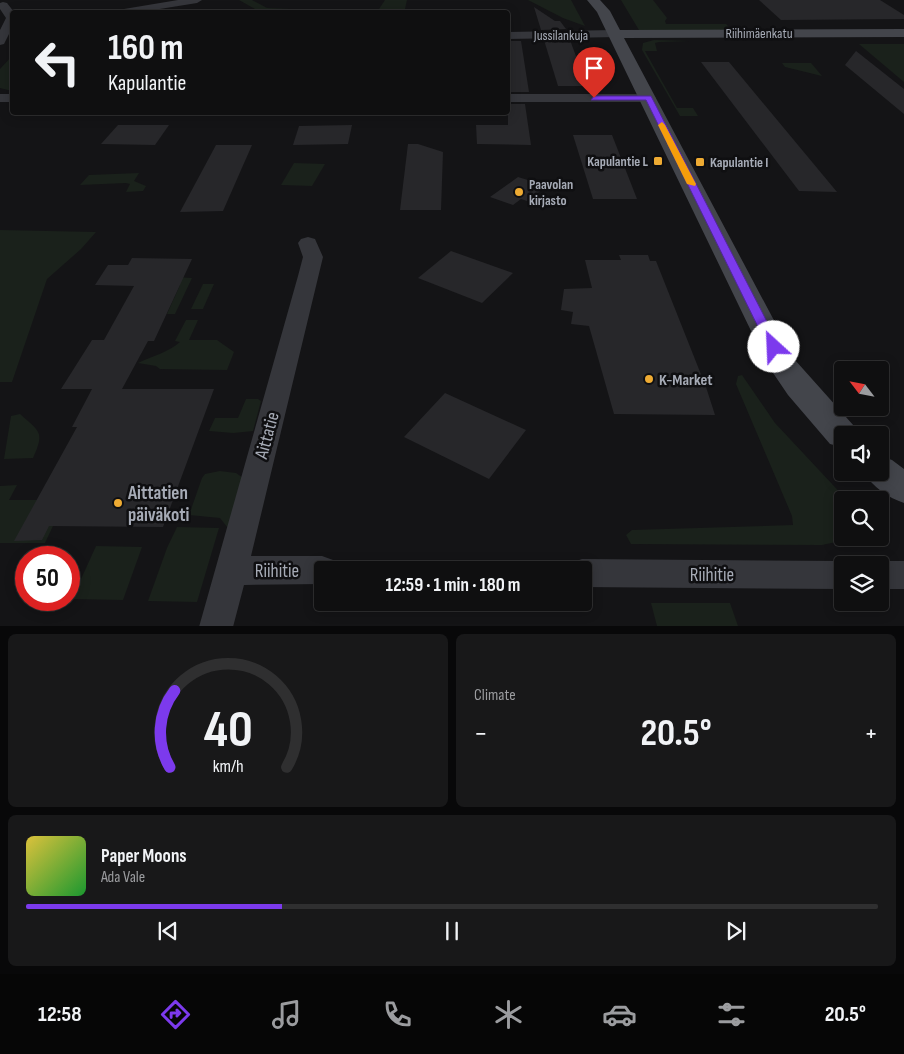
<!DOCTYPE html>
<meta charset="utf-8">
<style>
:root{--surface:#0f0f10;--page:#181819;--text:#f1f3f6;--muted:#9b9c9f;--line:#2f2f30;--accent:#7c3aed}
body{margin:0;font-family:"Sofia Sans Condensed",sans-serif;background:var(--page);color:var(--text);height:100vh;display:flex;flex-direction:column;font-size:19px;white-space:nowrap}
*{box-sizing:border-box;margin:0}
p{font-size:16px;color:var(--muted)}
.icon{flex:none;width:28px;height:28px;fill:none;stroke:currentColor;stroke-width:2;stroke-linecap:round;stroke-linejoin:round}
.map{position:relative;height:626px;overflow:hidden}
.drawer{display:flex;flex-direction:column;gap:8px;padding:8px;background:#080809;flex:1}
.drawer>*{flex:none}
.banner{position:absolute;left:10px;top:10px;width:500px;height:105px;border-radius:5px;box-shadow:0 2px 12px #0003,0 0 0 1px var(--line);background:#0f0f10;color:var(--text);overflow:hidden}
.needle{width:32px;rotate:302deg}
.tools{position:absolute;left:834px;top:361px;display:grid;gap:10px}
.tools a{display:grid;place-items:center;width:55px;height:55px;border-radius:5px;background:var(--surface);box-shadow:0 2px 12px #0003,0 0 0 1px var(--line);font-size:25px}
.speed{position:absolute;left:15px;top:546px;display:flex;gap:10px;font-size:25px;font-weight:700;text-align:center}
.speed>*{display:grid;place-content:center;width:65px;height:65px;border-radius:50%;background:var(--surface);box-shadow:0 2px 12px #0003,0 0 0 1px var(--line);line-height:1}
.speed .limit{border:8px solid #d22;background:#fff;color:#111}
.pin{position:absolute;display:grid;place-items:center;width:42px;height:42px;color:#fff;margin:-51px -21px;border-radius:50% 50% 50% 0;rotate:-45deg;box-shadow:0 0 5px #0007}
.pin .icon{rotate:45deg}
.me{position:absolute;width:55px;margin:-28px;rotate:335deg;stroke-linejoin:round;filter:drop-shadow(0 0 4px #0008)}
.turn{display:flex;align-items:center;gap:18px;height:105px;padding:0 15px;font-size:22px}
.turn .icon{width:65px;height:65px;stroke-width:2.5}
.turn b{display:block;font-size:35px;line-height:42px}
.big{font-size:38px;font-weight:700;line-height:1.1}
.drawer .card{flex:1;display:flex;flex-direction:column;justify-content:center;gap:8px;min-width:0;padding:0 18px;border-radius:8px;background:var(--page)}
.drawer .dial{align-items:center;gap:0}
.dial svg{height:130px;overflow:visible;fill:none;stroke:var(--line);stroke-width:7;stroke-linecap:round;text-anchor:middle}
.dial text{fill:var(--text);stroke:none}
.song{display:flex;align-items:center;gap:15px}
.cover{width:60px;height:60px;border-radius:8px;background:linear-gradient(135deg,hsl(50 70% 55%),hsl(130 70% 35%))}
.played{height:5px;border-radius:2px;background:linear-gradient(90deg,var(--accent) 30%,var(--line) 30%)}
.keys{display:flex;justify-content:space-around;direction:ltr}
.heat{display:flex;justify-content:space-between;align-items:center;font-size:28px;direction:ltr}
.drawer .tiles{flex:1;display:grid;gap:8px;grid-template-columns:1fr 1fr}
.card:last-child{grid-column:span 2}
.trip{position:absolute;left:314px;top:561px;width:278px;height:50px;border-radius:5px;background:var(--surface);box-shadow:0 2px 12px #0003,0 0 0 1px var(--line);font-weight:700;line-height:50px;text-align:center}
.menu{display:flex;height:80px;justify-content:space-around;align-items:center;background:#060606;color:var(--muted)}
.menu .icon{width:35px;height:35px}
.menu .selected{color:var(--accent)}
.menu b{font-size:22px;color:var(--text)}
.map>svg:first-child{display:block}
.green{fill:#1a211b}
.building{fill:#27272a}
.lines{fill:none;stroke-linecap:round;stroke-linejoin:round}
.street{fill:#35363b;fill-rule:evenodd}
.secondary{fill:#43454b;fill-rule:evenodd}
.route{fill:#7c3aed;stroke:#51269a}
.slow{fill:#f59e0b}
.poi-dot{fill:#eeab33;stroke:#0f0f11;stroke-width:2}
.labels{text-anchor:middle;stroke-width:5;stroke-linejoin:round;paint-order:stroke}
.far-street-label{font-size:14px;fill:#a6abb6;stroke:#0f0f11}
.far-poi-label{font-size:14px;font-weight:bold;fill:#a6abb6;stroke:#0f0f11;text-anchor:start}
.poi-label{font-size:16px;font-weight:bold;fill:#a6abb6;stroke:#0f0f11;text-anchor:start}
.near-street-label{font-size:19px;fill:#a6abb6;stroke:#0f0f11}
.near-poi-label{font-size:19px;font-weight:bold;fill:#a6abb6;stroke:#0f0f11;text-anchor:start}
</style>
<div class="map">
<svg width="904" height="627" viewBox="0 0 904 627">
<rect width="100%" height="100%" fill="#141416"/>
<!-- green -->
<g class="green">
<path d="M 239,0 L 252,0 L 267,8 L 363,12 L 240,12 L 255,9 Z"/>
<path d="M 385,0 L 407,0 L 405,9 L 402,12 L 377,12 Z"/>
<path d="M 528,0 L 571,0 L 585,26 L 563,18 Z"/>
<path d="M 621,0 L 653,0 L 667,18 L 665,21 L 666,24 L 726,24 L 732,30 L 639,30 Z"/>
<path d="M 654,40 L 689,41 L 659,42 L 655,43 L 657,51 L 645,51 L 677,108 L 693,108 L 698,116 L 680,116 L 642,50 L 643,43 Z"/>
<path d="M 859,44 L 904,44 L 904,82 Z"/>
<path d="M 12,56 L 12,91 L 0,88 L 0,69 Z"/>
<path d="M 782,63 L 811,63 L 822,76 L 785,67 Z"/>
<path d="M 294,163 L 325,164 L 312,186 L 281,185 Z"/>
<path d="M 139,173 L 134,181 L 146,186 L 143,191 L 126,192 L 130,184 L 126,183 L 80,185 L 89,175 Z"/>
<path d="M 0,230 L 96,232 L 81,249 L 47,279 L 12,382 L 0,382 Z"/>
<path d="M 173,277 L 192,278 L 175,314 L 167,314 L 180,285 Z"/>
<path d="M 203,284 L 214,284 L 203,309 L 191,309 Z"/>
<path d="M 186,320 L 198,320 L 189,340 L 217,340 L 234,352 L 227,370 L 160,369 L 156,366 L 138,363 C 152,356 169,352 180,342 L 175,341 Z"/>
<path d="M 742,375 L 775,423 L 847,500 L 842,500 L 842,537 L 836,542 L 822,545 L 631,544 L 626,535 L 632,530 L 793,525 L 792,516 L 736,384 L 738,376 Z"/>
<path d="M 246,399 L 258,399 L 261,401 L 253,431 L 233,433 L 209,431 L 215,418 L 238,418 Z"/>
<path d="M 20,414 C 40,432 45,432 33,458 L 4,459 L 11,416 Z"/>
<path d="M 220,471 L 236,473 L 243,478 L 228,528 L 220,518 L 189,515 L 202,478 L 205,474 Z"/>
<path d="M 17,485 L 9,500 L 62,500 L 60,511 L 45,543 L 0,543 L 0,486 Z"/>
<path d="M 177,527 L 219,528 L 197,602 L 148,601 L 167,548 Z"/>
<path d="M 96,546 L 142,547 L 123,600 L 72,599 Z"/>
<path d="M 651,603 L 730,603 L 738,626 L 657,626 Z"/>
</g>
<!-- building -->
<g class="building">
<path d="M 759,0 L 880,0 L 904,15 L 904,19 L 781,20 Z"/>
<path d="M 534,7 L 555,21 L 560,21 L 566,29 L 541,30 Z"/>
<path d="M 544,40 L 570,40 L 587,86 L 558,86 Z"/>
<path d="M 508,41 L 521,41 L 529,92 L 508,92 Z"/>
<path d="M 856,51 L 904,89 L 904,114 L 845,65 Z"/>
<path d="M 701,62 L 729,62 L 837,192 L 799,191 Z"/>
<path d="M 508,104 L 525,104 L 531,145 L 477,144 L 476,125 L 508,125 Z"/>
<path d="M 118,125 L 169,125 L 155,145 L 101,144 Z"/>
<path d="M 352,125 L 348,144 L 293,145 L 299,126 Z"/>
<path d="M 573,135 L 612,135 L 637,199 L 593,199 Z"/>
<path d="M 408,144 L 418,144 L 443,152 L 441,210 L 400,210 Z"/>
<path d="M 216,145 L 252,145 L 223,211 L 180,212 Z"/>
<path d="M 518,177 L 547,186 L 527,201 L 521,199 L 513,205 L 490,197 Z"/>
<path d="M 451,251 L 513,273 L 482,303 L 418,278 Z"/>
<path d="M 619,255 L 648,255 L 650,261 L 656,261 L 706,387 L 715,415 L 614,414 L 589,326 L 571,324 L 573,312 L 561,310 L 564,289 L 592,288 L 585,260 L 621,260 Z"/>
<path d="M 132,258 L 192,259 L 154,341 L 148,341 L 122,389 L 214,389 L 163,527 L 49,526 L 42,540 L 14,541 L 77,427 L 72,427 L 92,389 L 61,389 L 92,340 L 104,340 L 134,286 L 95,285 L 108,265 L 128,265 Z"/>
<path d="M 445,393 L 526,430 L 489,479 L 404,437 Z"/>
</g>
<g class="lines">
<!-- street -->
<g class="street">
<path d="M 178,0 L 202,0 L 197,3 L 141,12 L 118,12 L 124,9 Z"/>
<path d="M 3,2 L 7,3 L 14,12 L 12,28 L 4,44 L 0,45 L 0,30 L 6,18 L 0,9 L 0,3 Z"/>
<path d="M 614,30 L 618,31 L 618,37 L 508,39 L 508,32 Z"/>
<rect x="0" y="94" width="12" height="8"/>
<path d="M 508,94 L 649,94 L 656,98 L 649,102 L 508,102 Z"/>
<path d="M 308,237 L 315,239 L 323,257 L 251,556 L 322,556 L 333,560 L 338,570 L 322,570 L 322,584 L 244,585 L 233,627 L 199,627 L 298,276 L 303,257 L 298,243 L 301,239 Z"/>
<path d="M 582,559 L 842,561 L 854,565 L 842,565 L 842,589 L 582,587 L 582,570 L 567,570 L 571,563 Z"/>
<path d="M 880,561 L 904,561 L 904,589 L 880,589 L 880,565 L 868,565 Z"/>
</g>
<!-- secondary -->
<g class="secondary">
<path d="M 587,0 L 600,0 L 610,11 L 620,30 L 904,29 L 904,37 L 624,38 L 795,360 L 854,426 L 859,435 L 842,435 L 842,447 L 830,444 L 788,395 L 767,364 L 597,12 Z"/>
<path d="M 880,456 L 892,460 L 904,469 L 904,503 C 889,498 872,487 864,472 L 880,472 Z"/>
</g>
</g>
<!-- route -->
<path class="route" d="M 594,96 L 651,96 L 780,347 L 779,350 L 770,350 L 768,347 L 646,100 L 591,100 Z"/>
<!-- slow -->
<path class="slow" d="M 662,122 L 665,125 L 696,184 L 695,186 L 687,184 L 658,125 Z"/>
<!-- markers -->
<g class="poi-dot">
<rect x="653" y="156" width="10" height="10" rx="2.5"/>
<rect x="695" y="157" width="10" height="10" rx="2.5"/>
<circle cx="519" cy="192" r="5"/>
<circle cx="649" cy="379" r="5"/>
<circle cx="118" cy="503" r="5"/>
</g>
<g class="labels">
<!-- far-street labels -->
<g class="far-street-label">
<text x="759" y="38">Riihimäenkatu</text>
<text x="561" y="40">Jussilankuja</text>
</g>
<!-- far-poi labels -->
<g class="far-poi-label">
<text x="648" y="166" text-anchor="end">Kapulantie L</text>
<text x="710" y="167">Kapulantie I</text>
<text x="529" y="189">Paavolan<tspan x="529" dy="16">kirjasto</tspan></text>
</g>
<!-- poi labels -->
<g class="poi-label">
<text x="659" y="385">K-Market</text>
</g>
<!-- near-street labels -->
<g class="near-street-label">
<text transform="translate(266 435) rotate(-75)" y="7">Aittatie</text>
<text x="277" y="577">Riihitie</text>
<text x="712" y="581">Riihitie</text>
</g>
<!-- near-poi labels -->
<g class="near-poi-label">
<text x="128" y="499">Aittatien<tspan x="128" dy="22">päiväkoti</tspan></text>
</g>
</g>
</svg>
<div class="tools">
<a><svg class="needle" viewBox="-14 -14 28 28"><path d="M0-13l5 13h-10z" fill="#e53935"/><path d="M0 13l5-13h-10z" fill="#9b9c9f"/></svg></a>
<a><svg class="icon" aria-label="sound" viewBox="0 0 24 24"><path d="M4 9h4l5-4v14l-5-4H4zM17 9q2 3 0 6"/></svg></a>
<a><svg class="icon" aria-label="search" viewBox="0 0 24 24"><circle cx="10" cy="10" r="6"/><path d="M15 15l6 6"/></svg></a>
<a><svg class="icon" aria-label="layers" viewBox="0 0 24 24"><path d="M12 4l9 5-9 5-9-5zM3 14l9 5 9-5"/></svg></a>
</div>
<div class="speed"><div class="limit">50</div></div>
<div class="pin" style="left:594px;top:98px;background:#d93025"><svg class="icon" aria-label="arrive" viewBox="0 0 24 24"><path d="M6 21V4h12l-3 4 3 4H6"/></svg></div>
<svg class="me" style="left:774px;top:347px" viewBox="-20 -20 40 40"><circle r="19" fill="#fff"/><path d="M0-13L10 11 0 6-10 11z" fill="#7c3aed"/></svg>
<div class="trip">12:59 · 1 min · 180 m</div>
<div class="banner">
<div class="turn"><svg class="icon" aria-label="left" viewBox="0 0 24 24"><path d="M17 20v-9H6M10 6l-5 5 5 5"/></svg><div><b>160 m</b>Kapulantie</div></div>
</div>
</div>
<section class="drawer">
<div class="tiles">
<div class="card dial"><svg viewBox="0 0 100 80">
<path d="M14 69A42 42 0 1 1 86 69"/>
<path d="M14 69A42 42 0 0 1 17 22" stroke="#7c3aed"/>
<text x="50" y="56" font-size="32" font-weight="700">40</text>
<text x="50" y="72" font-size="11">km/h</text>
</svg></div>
<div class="card"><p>Climate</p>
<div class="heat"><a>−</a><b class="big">20.5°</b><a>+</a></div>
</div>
<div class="card">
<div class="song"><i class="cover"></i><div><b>Paper Moons</b><p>Ada Vale</p></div></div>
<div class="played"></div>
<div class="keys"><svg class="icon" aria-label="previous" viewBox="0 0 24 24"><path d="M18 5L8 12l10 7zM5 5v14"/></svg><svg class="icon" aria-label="pause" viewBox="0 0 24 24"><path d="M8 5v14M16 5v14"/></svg><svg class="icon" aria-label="next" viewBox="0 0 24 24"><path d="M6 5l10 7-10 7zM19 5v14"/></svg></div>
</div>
</div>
</section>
<nav class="menu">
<b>12:58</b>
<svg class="icon selected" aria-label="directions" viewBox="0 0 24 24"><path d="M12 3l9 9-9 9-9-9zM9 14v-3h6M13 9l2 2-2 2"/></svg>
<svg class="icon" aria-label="music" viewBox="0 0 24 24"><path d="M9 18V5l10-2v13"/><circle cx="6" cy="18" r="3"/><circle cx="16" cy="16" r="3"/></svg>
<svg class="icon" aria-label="phone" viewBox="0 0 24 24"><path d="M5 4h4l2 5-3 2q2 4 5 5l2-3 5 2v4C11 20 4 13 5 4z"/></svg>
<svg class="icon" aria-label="climate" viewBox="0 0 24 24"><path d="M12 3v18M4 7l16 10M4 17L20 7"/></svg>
<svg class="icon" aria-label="car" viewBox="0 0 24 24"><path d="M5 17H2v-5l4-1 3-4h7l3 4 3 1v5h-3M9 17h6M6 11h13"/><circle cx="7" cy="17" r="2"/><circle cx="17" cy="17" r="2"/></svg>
<svg class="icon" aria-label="filters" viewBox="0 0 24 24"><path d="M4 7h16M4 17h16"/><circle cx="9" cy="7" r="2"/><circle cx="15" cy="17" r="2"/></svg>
<b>20.5°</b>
</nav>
